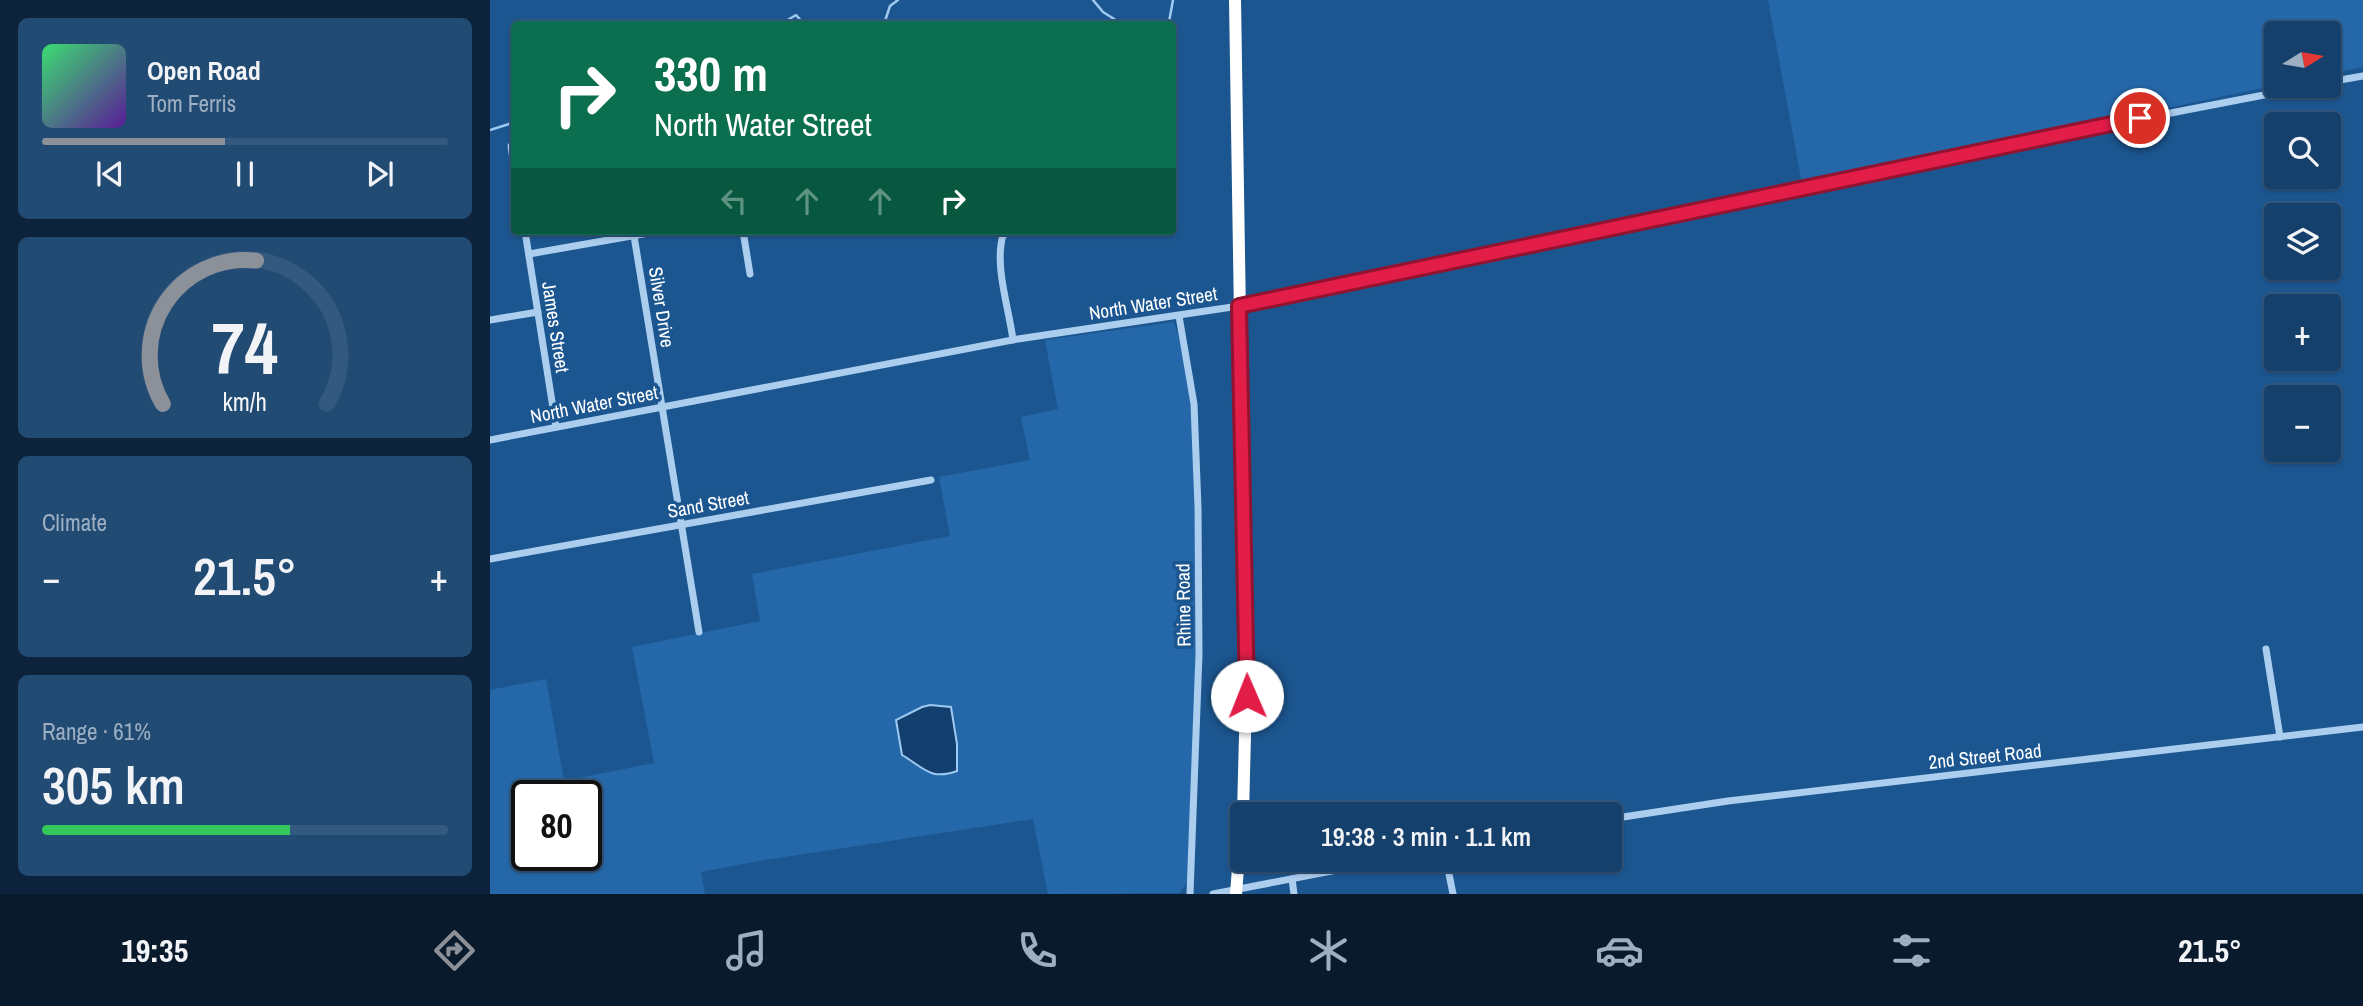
<!DOCTYPE html>
<meta charset="utf-8">
<style>
:root{--surface:#15406c;--page:#224b74;--text:#f1f3f6;--muted:#9dafc2;--line:#34597f;--accent:#8c9099}
body{margin:0;font-family:"Archivo Narrow",sans-serif;background:var(--page);color:var(--text);height:100vh;display:flex;flex-direction:column;font-size:26px;white-space:nowrap}
*{box-sizing:border-box;margin:0}
p{font-size:23px;color:var(--muted)}
.icon{flex:none;width:38px;height:38px;fill:none;stroke:currentColor;stroke-width:2;stroke-linecap:round;stroke-linejoin:round}
.map{position:relative;flex:1;overflow:hidden}
.drawer{display:flex;flex-direction:column;gap:18px;padding:18px;background:#0c233b;width:490px}
.drawer>*{flex:none}
.guide{position:absolute;left:21px;top:21px;width:665px;height:214px;border-radius:7px;box-shadow:0 2px 5px #0004,0 0 0 2px var(--line);background:#0b6e4f;color:#fff;overflow:hidden}
.needle{width:46px;rotate:79deg}
.tools{position:absolute;left:1774px;top:21px;display:grid;gap:14px}
.tools a{display:grid;place-items:center;width:77px;height:77px;border-radius:7px;background:var(--surface);box-shadow:0 2px 5px #0004,0 0 0 2px var(--line);font-size:35px}
.speed{position:absolute;left:21px;top:780px;display:flex;gap:14px;font-size:35px;font-weight:700;text-align:center}
.speed>*{display:grid;place-content:center;width:91px;height:91px;border-radius:50%;background:var(--surface);box-shadow:0 2px 5px #0004,0 0 0 2px var(--line);line-height:1}
.speed .limit{border:4px solid #111;border-radius:10px;background:#fff;color:#111}
.pin{position:absolute;display:grid;place-items:center;width:60px;height:60px;color:#fff;margin:-30px;border:4px solid #fff;border-radius:50%;box-shadow:0 2px 7px #0007}
.me{position:absolute;width:77px;margin:-38px;rotate:359deg;stroke-linejoin:round;filter:drop-shadow(0 0 5px #0008)}
.turn{display:flex;align-items:center;gap:24px;height:147px;padding:0 28px;font-size:32px}
.turn .icon{width:91px;height:91px;stroke-width:2.5}
.turn b{display:block;font-size:49px;line-height:60px}
.lanes{display:flex;align-items:center;height:66px;padding:0 28px;background:#0003;justify-content:center;gap:35px;direction:ltr}
.lanes .off{opacity:.35}
.big{font-size:52px;font-weight:600;line-height:1.1}
.drawer .widget{flex:1;display:flex;flex-direction:column;justify-content:center;gap:10px;min-width:0;padding:0 24px;border-radius:10px;background:var(--page)}
.drawer .dial{align-items:center;gap:0}
.dial svg{height:182px;overflow:visible;fill:none;stroke:var(--line);stroke-width:7;stroke-linecap:round;text-anchor:middle}
.dial text{fill:var(--text);stroke:none}
.song{display:flex;align-items:center;gap:21px}
.cover{width:84px;height:84px;border-radius:10px;background:linear-gradient(135deg,hsl(140 70% 55%),hsl(270 70% 35%))}
.played{height:7px;border-radius:4px;background:linear-gradient(90deg,var(--accent) 45%,var(--line) 45%)}
.keys{display:flex;justify-content:space-around;direction:ltr}
.heat{display:flex;justify-content:space-between;align-items:center;font-size:38px;direction:ltr}
.charge{height:10px;border-radius:5px;background:linear-gradient(90deg,#34c759 61%,var(--line) 0)}
.trip{position:absolute;left:740px;top:802px;width:392px;height:70px;border-radius:7px;background:var(--surface);box-shadow:0 2px 5px #0004,0 0 0 2px var(--line);font-weight:600;line-height:70px;text-align:center}
.dock{display:flex;height:112px;justify-content:space-around;align-items:center;background:#081a2b;color:var(--muted)}
.dock .icon{width:49px;height:49px}
.dock .on{color:var(--accent)}
.dock b{font-size:32px;color:var(--text)}
main{display:flex;flex:1;min-height:0}
.map>svg:first-child{display:block}
.green{fill:#2568a9;fill-rule:evenodd}
.water{fill:#123f6e;stroke:#9ec9f0;stroke-width:2}
.lines{fill:none;stroke-linecap:round;stroke-linejoin:round}
.stream{stroke:#9ec9f0;stroke-width:2.5}
.street{stroke:#abcdee;stroke-width:7}
.highway{stroke:#fff;stroke-width:12}
.route-casing{stroke:#92132f;stroke-width:18}
.route{stroke:#e11d48;stroke-width:12}
.labels{text-anchor:middle;stroke-width:7;stroke-linejoin:round;paint-order:stroke}
.street-label{font-size:19px;fill:#fff;stroke:#1c5690}
</style>
<main>
<section class="drawer">
<div class="widget">
<div class="song"><i class="cover"></i><div><b>Open Road</b><p>Tom Ferris</p></div></div>
<div class="played"></div>
<div class="keys"><svg class="icon" aria-label="previous" viewBox="0 0 24 24"><path d="M18 5L8 12l10 7zM5 5v14"/></svg><svg class="icon" aria-label="pause" viewBox="0 0 24 24"><path d="M8 5v14M16 5v14"/></svg><svg class="icon" aria-label="next" viewBox="0 0 24 24"><path d="M6 5l10 7-10 7zM19 5v14"/></svg></div>
</div>
<div class="widget dial"><svg viewBox="0 0 100 80">
<path d="M14 69A42 42 0 1 1 86 69"/>
<path d="M14 69A42 42 0 0 1 55 6" stroke="#8c9099"/>
<text x="50" y="56" font-size="32" font-weight="700">74</text>
<text x="50" y="72" font-size="11">km/h</text>
</svg></div>
<div class="widget"><p>Climate</p>
<div class="heat"><a>−</a><b class="big">21.5°</b><a>+</a></div>
</div>
<div class="widget"><p>Range · 61%</p><b class="big">305 km</b><div class="charge"></div></div>
</section>
<div class="map">
<svg width="1873" height="894" viewBox="0 0 1873 894">
<rect width="100%" height="100%" fill="#1c5690"/>
<!-- green -->
<g class="green">
<path d="M 1278,0 L 1873,0 L 1873,67 L 1839,74 L 1839,33 L 1787,33 L 1787,85 L 1312,184 Z"/>
<path d="M 684,322 C 704,383 703,442 704,505 C 708,628 704,749 699,872 L 697,882 L 690,893 L 558,894 L 543,819 L 263,862 L 211,872 L 215,894 L 0,894 L 0,690 L 56,679 L 74,781 L 164,763 L 142,647 L 270,621 L 262,574 L 460,536 L 449,477 L 540,460 L 531,417 L 568,409 L 555,340 ZM 37,796 L 96,796 L 96,856 L 37,856 Z"/>
</g>
<!-- water -->
<path class="water" d="M 440,705 L 461,707 L 467,744 L 467,771 C 440,781 433,767 412,755 L 406,720 L 432,707 Z"/>
<g class="lines">
<!-- stream -->
<g class="stream">
<path d="M 603,0 L 613,12 L 632,24"/>
<path d="M 291,24 L 306,15 L 314,24"/>
<path d="M 394,24 L 400,6 L 408,0"/>
<path d="M 672,24 L 679,22 L 683,0"/>
<path d="M 0,130 L 19,124 L 24,117"/>
</g>
<!-- street -->
<g class="street">
<path d="M 1839,82 L 1873,76"/>
<path d="M 21,146 L 24,167"/>
<path d="M 35,231 L 66,427"/>
<path d="M 253,231 L 260,274"/>
<path d="M 144,236 L 209,632"/>
<path d="M 39,254 L 170,231"/>
<path d="M 689,316 L 704,404 L 708,508 L 709,654 L 700,894"/>
<path d="M 0,320 L 48,312"/>
<path d="M 523,340 C 519,308 504,266 513,235 L 525,231"/>
<path d="M 0,440 L 528,339 L 749,306 L 1572,134 L 1821,86"/>
<path d="M 0,559 L 441,480"/>
<path d="M 1776,649 L 1790,737"/>
<path d="M 1120,819 L 1238,801 L 1873,727"/>
<path d="M 956,859 L 963,894"/>
<path d="M 802,879 L 804,894"/>
<path d="M 723,894 L 904,859"/>
</g>
<!-- highway -->
<g class="highway">
<path d="M 745,0 L 756,696 L 753,814"/>
<path d="M 746,894 L 752,817"/>
</g>
</g>
<g class="lines">
<!-- route casing -->
<g class="route-casing">
<path id="route" d="M 757,696 L 749,306 L 1650,118"/>
</g>
<!-- route -->
<use href="#route" class="route"/>
</g>
<g class="labels">
<!-- street labels -->
<g class="street-label">
<text transform="translate(663 303) rotate(-9)" y="7">North Water Street</text>
<text transform="translate(172 307) rotate(81)" y="7">Silver Drive</text>
<text transform="translate(66 327) rotate(81)" y="7">James Street</text>
<text transform="translate(104 404) rotate(-11)" y="7">North Water Street</text>
<text transform="translate(218 504) rotate(-10)" y="7">Sand Street</text>
<text transform="translate(693 605) rotate(-91)" y="7">Rhine Road</text>
<text transform="translate(1495 756) rotate(-6)" y="7">2nd Street Road</text>
</g>
</g>
</svg>
<div class="tools">
<a><svg class="needle" viewBox="-14 -14 28 28"><path d="M0-13l5 13h-10z" fill="#e53935"/><path d="M0 13l5-13h-10z" fill="#9dafc2"/></svg></a>
<a><svg class="icon" aria-label="search" viewBox="0 0 24 24"><circle cx="10" cy="10" r="6"/><path d="M15 15l6 6"/></svg></a>
<a><svg class="icon" aria-label="layers" viewBox="0 0 24 24"><path d="M12 4l9 5-9 5-9-5zM3 14l9 5 9-5"/></svg></a>
<a>+</a>
<a>−</a>
</div>
<div class="speed"><div class="limit">80</div></div>
<div class="pin" style="left:1650px;top:118px;background:#d93025"><svg class="icon" aria-label="arrive" viewBox="0 0 24 24"><path d="M6 21V4h12l-3 4 3 4H6"/></svg></div>
<svg class="me" style="left:757px;top:696px" viewBox="-20 -20 40 40"><circle r="19" fill="#fff"/><path d="M0-13L10 11 0 6-10 11z" fill="#e11d48"/></svg>
<div class="trip">19:38 · 3 min · 1.1 km</div>
<div class="guide">
<div class="turn"><svg class="icon" aria-label="right" viewBox="0 0 24 24"><path d="M7 20v-9h11M14 6l5 5-5 5"/></svg><div><b>330 m</b>North Water Street</div></div>
<div class="lanes"><svg class="icon off" aria-label="left" viewBox="0 0 24 24"><path d="M17 20v-9H6M10 6l-5 5 5 5"/></svg><svg class="icon off" aria-label="ahead" viewBox="0 0 24 24"><path d="M12 20V5M6 11l6-6 6 6"/></svg><svg class="icon off" aria-label="ahead" viewBox="0 0 24 24"><path d="M12 20V5M6 11l6-6 6 6"/></svg><svg class="icon" aria-label="right" viewBox="0 0 24 24"><path d="M7 20v-9h11M14 6l5 5-5 5"/></svg></div>
</div>
</div>
</main>
<nav class="dock">
<b>19:35</b>
<svg class="icon on" aria-label="directions" viewBox="0 0 24 24"><path d="M12 3l9 9-9 9-9-9zM9 14v-3h6M13 9l2 2-2 2"/></svg>
<svg class="icon" aria-label="music" viewBox="0 0 24 24"><path d="M9 18V5l10-2v13"/><circle cx="6" cy="18" r="3"/><circle cx="16" cy="16" r="3"/></svg>
<svg class="icon" aria-label="phone" viewBox="0 0 24 24"><path d="M5 4h4l2 5-3 2q2 4 5 5l2-3 5 2v4C11 20 4 13 5 4z"/></svg>
<svg class="icon" aria-label="climate" viewBox="0 0 24 24"><path d="M12 3v18M4 7l16 10M4 17L20 7"/></svg>
<svg class="icon" aria-label="car" viewBox="0 0 24 24"><path d="M5 17H2v-5l4-1 3-4h7l3 4 3 1v5h-3M9 17h6M6 11h13"/><circle cx="7" cy="17" r="2"/><circle cx="17" cy="17" r="2"/></svg>
<svg class="icon" aria-label="filters" viewBox="0 0 24 24"><path d="M4 7h16M4 17h16"/><circle cx="9" cy="7" r="2"/><circle cx="15" cy="17" r="2"/></svg>
<b>21.5°</b>
</nav>
